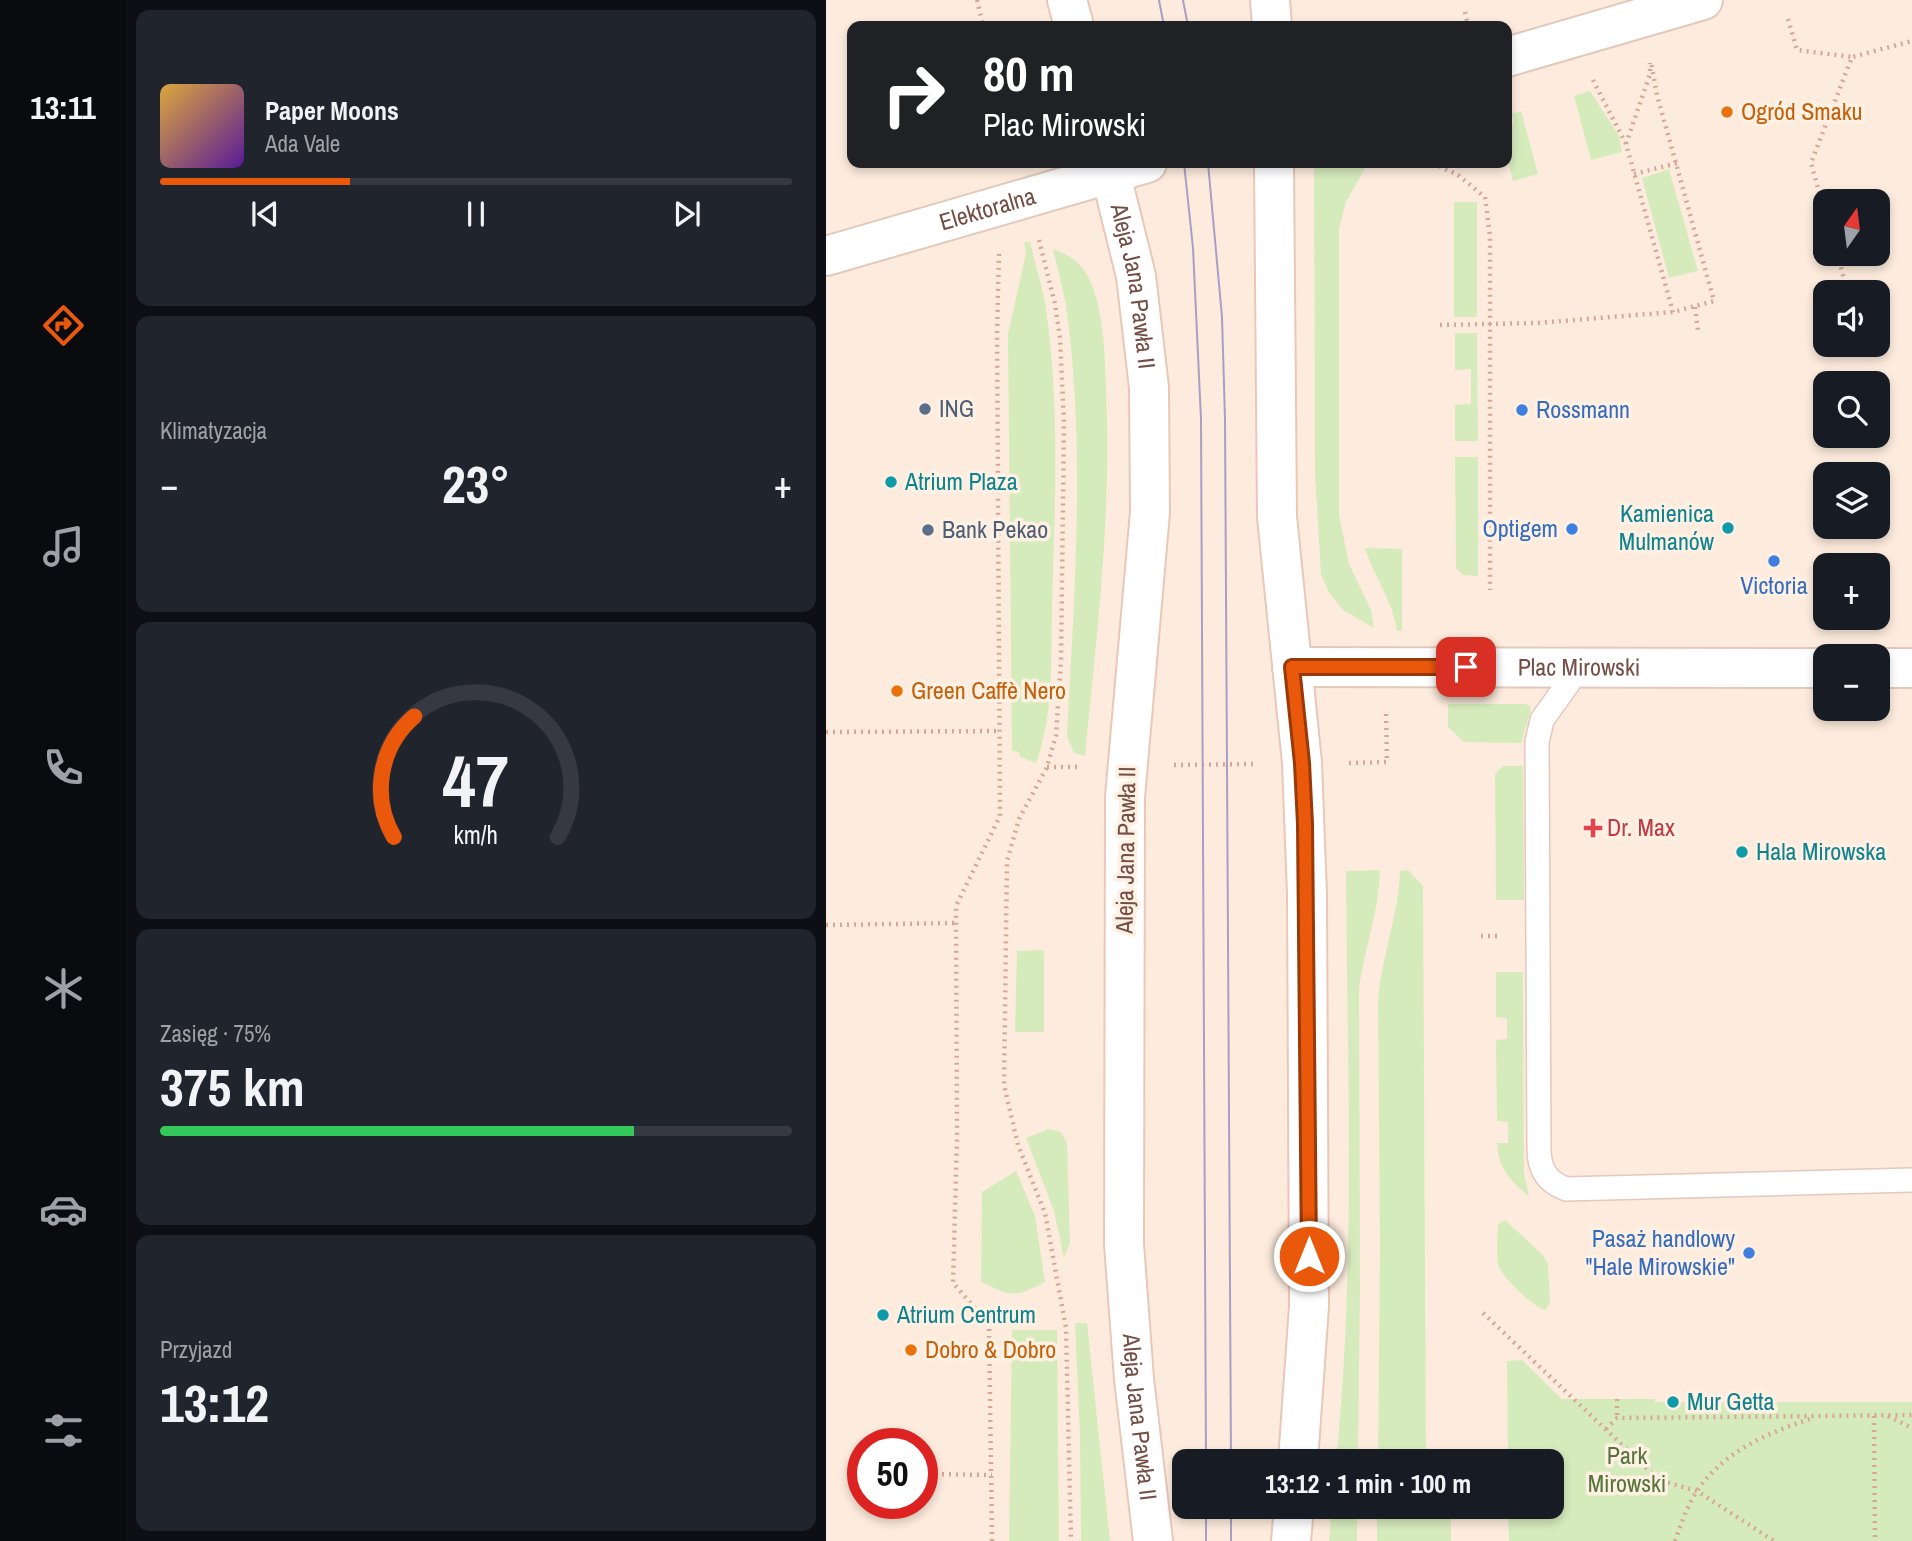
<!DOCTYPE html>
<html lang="pl">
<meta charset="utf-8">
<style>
:root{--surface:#171b24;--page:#20242c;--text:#f1f3f6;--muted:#9ea1a6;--line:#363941;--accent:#ea580c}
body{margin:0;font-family:"Archivo Narrow",sans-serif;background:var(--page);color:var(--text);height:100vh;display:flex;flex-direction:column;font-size:26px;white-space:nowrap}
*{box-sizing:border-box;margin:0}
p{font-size:23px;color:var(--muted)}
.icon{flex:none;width:38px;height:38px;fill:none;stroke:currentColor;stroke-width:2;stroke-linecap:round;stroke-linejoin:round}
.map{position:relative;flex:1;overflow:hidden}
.sheet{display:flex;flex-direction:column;gap:10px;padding:10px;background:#0d0f14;width:700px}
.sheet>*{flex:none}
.top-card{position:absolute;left:21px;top:21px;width:665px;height:147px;border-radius:14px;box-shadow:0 4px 10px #0003;background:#202124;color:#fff;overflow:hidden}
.needle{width:46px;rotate:14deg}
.buttons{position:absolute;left:987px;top:189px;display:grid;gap:14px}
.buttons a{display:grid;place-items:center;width:77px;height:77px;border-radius:14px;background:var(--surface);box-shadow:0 4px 10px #0003;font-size:35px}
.speed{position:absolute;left:21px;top:1428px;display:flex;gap:14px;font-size:35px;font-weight:700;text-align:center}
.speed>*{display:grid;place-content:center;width:91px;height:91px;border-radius:50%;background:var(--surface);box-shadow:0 4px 10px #0003;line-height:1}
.speed .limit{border:10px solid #d22;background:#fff;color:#111}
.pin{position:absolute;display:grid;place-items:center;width:60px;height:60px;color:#fff;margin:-30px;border-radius:14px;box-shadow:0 4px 10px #0006}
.me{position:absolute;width:77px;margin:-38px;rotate:0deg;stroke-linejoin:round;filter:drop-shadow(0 0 5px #0008)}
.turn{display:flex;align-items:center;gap:24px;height:147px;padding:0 21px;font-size:32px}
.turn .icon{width:91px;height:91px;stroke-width:2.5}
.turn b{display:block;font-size:49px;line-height:60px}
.big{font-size:52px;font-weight:800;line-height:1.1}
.sheet .widget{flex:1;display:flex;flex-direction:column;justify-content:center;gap:10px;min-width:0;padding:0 24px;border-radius:14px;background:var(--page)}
.sheet .dial{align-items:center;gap:0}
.dial svg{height:182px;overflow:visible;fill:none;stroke:var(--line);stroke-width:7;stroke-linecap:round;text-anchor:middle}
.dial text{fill:var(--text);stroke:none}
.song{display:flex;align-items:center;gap:21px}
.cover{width:84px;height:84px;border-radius:10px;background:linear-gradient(135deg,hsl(40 70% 55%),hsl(270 70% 35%))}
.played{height:7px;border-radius:4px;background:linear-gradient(90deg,var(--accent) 30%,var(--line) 30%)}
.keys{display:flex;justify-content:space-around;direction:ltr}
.heat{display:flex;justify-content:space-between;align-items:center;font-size:38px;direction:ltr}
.charge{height:10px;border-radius:5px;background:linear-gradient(90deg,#34c759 75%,var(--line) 0)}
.trip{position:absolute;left:346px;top:1449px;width:392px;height:70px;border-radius:14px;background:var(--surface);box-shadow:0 4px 10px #0003;font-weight:800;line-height:70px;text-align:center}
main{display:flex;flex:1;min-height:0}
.tab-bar{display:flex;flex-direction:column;width:126px;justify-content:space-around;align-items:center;background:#090b0e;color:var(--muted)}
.tab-bar .icon{width:49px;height:49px}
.tab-bar .active{color:var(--accent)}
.tab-bar b{font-size:32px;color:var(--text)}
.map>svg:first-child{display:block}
.green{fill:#d6ebbc}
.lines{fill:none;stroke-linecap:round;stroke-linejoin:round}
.lane-casing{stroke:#e3c8bc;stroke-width:26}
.street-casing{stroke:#e3c8bc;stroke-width:42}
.secondary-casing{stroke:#e9c7b9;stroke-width:42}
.path{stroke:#d8a697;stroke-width:4.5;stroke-dasharray:2 5;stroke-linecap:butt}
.lane{stroke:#fff;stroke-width:23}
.street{stroke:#fff;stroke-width:38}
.secondary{stroke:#fff;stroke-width:38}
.tram{stroke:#ac9dc6;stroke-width:2}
.route-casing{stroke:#983908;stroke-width:18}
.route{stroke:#ea580c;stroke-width:12}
.food-dot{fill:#e8710a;stroke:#fff0e4;stroke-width:2.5}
.service-dot{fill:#5c6f8a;stroke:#fff0e4;stroke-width:2.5}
.shop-dot{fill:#3f7fe0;stroke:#fff0e4;stroke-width:2.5}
.culture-dot{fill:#0f9aa8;stroke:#fff0e4;stroke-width:2.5}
.health-dot{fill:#e0444e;stroke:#fff0e4;stroke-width:2.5}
.labels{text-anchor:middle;stroke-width:7;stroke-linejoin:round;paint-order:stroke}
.food-label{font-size:24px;fill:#c56008;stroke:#fff0e4;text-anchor:start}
.street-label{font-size:24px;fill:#744e45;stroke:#fff0e4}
.service-label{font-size:24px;fill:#4e5e75;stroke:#fff0e4;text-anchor:start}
.shop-label{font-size:24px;fill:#366cbe;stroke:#fff0e4;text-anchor:end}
.culture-label{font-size:24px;fill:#0d838f;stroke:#fff0e4;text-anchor:start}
.health-label{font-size:24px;fill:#be3a42;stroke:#fff0e4;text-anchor:start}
.park-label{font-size:24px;fill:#55743a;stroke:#fff0e4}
</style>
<main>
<nav class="tab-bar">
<b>13:11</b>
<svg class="icon active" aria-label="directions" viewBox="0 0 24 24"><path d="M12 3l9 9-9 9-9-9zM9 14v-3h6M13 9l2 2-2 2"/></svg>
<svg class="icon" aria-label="music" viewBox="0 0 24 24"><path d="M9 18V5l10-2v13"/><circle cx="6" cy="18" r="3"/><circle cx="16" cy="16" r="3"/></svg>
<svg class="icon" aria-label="phone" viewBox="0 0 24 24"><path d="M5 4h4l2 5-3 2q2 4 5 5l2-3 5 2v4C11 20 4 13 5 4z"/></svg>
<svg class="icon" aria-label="climate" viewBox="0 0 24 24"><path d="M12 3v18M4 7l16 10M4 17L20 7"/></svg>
<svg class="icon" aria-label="car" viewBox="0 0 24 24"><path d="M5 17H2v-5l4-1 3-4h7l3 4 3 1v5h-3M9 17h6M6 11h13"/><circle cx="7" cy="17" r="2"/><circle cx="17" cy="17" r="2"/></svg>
<svg class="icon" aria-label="filters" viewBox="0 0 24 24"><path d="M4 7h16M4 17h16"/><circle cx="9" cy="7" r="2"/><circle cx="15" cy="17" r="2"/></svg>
</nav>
<section class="sheet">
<div class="widget">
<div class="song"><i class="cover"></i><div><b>Paper Moons</b><p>Ada Vale</p></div></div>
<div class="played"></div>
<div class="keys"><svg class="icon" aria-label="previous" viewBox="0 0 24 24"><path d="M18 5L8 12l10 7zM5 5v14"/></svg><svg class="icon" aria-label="pause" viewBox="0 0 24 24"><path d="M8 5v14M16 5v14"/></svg><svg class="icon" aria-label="next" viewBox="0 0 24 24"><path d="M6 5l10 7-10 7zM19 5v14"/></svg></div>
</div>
<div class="widget"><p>Klimatyzacja</p>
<div class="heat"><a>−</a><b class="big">23°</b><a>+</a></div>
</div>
<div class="widget dial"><svg viewBox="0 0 100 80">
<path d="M14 69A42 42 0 1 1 86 69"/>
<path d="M14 69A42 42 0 0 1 23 16" stroke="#ea580c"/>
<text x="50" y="56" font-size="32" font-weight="700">47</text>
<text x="50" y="72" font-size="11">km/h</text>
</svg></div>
<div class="widget"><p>Zasięg · 75%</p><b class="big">375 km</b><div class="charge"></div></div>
<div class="widget"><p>Przyjazd</p><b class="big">13:12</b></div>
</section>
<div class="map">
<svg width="1086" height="1541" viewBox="0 0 1086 1541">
<rect width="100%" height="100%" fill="#fdecdd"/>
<!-- green -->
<g class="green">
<path d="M 764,91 L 793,136 L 796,152 L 765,160 L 748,96 Z"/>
<path d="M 695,111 L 712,174 L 687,181 L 681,156 L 681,127 L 688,124 L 686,114 Z"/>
<path d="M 488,163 L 542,163 L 520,202 L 513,229 L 513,515 L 523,564 L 545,610 L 548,628 L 517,610 L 504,594 L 495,575 L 489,472 Z"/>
<path d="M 843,169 L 872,271 L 843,278 L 816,178 Z"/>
<rect x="628" y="202" width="23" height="115"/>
<path d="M 198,242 L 204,242 C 209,264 217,287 220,309 C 234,407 229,508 226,606 C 225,657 228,715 210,763 L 194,757 L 193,752 L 186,751 L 182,334 L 200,253 Z"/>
<path d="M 227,249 C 245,255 258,265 265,283 C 278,315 279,355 280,389 C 286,512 271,634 259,756 L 248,753 L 241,737 C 248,596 260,447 240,306 C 237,287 231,268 227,249 Z"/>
<path d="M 629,333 L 651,333 L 652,441 L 629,441 L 629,405 L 645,404 L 645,369 L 629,370 Z"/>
<path d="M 629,457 L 652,457 L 652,576 L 637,575 L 630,568 Z"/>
<path d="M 539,548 L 576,549 L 576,631 L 571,631 C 567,601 548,577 539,548 Z"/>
<path d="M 699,704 L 704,706 L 705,710 L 695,743 L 638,742 L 622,727 L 622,704 Z"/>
<path d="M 677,766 L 697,766 L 698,900 L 670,900 L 669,774 Z"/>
<path d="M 554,870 C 553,912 538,949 533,990 L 534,1281 L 532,1461 L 510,1461 C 530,1266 521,1067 520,871 Z"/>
<path d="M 582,870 L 597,886 L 600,1461 L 552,1461 L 554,1246 L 552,1000 C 556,955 572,917 574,871 Z"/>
<path d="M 218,950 L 218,1032 L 189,1032 L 191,951 Z"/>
<path d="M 670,972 L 697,972 L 698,1173 L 703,1196 C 684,1181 672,1168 671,1143 L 682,1143 L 682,1122 L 671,1121 L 670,1040 L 681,1039 L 681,1018 L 670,1017 Z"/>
<path d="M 223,1129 L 235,1132 L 241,1143 L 244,1243 L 238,1258 L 228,1211 L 200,1138 Z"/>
<path d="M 190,1171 L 209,1216 L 219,1282 C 187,1298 188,1297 155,1282 L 156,1192 Z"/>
<path d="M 679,1220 L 717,1255 L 722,1264 L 724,1302 L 720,1310 C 709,1309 674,1276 672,1264 C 670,1252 672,1236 672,1224 Z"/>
<path d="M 249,1323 L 261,1323 L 284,1541 L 255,1541 L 254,1435 Z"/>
<path d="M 186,1330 L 231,1330 L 233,1541 L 183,1541 Z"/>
<path d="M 696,1360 L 736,1399 L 829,1399 L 829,1402 L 1086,1402 L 1086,1541 L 683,1541 L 682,1507 L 726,1507 L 726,1461 L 682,1461 L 681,1361 Z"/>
<path d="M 506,1507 L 531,1507 L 531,1541 L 503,1541 Z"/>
<path d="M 551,1507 L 640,1507 L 641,1516 L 625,1517 L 625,1541 L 551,1541 Z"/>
</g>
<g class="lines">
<!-- lane casing -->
<g class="lane-casing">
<path id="lane" d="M 753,668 L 716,720 L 711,742 L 713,1149 C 713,1169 721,1182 740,1189 L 1086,1180"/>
</g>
<!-- street casing -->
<g class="street-casing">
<g id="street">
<path d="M 681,57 L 877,0"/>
<path id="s1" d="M 0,256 L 321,163"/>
<path id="s2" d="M 466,667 L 999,668"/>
<path d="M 1052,668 L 1086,668"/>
</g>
</g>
<!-- secondary casing -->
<g class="secondary-casing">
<g id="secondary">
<path d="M 241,0 L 248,26"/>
<path d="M 444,0 L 446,26"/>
<path id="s3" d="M 282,163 L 310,276 L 323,388 L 324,512 L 299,797 L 298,1244 L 308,1379 L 327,1541"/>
<path d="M 448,163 L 451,517 L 476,763 L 481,894 L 483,1306 L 472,1461"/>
<path d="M 465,1541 L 468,1507"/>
</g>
</g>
<!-- path -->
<g class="path">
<path d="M 151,0 L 157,26"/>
<path d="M 639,12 L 641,21"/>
<path d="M 962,19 L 971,50 L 1026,57"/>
<path d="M 511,26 L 528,23 L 529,26"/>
<path d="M 767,80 L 800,144 L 847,312"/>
<path d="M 800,144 L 824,74 L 824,63"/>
<path d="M 613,166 L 632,175 L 659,197 L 664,236 L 664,590"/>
<path d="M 808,174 L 852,163"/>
<path d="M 999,214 L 985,163 L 1026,57 L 1086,41"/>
<path d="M 213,240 L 229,304 L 234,338 L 238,423 L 235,661 L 230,735 L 221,767 L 193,819 L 181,861 L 178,1085 L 192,1145 L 219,1213 L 240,1328 L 245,1541"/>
<path d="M 1011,254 L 1022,292"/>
<path d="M 869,307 L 872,331"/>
<path d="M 614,325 L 711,323 L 847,312 L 888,301 L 831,95 L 825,62"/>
<path d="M 0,732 L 174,731"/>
<path d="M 523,763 L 561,762 L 560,712"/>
<path d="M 348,765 L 430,764"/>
<path d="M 221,767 L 255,767"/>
<path d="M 0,925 L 129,923"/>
<path d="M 655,936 L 675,936"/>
<path d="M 657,1313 L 833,1480 L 871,1491 L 948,1541"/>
<path d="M 791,1399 L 791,1418"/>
<path d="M 1048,1416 L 1049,1541"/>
<path d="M 1062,1416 L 1086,1428"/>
<path d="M 780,1429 L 791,1418 L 1086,1415"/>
<path d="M 102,1474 L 166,1475"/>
<path d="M 166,1541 L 163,1324 L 127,1283 L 131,1139 L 130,906 L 174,816 L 171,333 L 173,254"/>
<path d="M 849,1541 C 855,1524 861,1506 871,1491 C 897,1452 941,1433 984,1419"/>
</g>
<!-- lane -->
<use href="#lane" class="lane"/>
<!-- street -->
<use href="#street" class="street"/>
<!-- secondary -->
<use href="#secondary" class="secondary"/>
<!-- tram -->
<g class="tram">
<path d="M 333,0 L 338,26"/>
<path d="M 357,0 L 362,26"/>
<path d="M 358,163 L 367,248 L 375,419 L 380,1461"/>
<path d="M 382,163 L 396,317 L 399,419 L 405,1461"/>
<path d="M 380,1507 L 380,1541"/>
<path d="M 405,1541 L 405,1507"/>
</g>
</g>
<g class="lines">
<!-- route casing -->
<g class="route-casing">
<path id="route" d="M 483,1256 L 479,824 L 476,763 L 466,667 L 640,667"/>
</g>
<!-- route -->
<use href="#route" class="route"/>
</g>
<!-- markers -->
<g class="food-dot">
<circle cx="901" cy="112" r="7"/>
<circle cx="71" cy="691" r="7"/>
<circle cx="85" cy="1350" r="7"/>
</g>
<g class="service-dot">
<circle cx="99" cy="409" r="7"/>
<circle cx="102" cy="530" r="7"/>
</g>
<g class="shop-dot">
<circle cx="696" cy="410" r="7"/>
<circle cx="746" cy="529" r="7"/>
<circle cx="948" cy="561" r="7"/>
<circle cx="923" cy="1253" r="7"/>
</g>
<g class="culture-dot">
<circle cx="65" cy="482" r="7"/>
<circle cx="902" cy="528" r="7"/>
<circle cx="916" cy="852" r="7"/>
<circle cx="57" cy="1315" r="7"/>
<circle cx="847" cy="1402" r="7"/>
</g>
<path class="health-dot" d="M763.5 817.5h7v7h7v7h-7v7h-7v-7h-7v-7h7z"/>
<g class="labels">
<!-- food labels -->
<g class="food-label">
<text x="915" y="120">Ogród Smaku</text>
<text x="85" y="699">Green Caffè Nero</text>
<text x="99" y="1358">Dobro &amp; Dobro</text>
</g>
<!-- street labels -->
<g class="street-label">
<text dy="8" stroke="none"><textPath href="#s1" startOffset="168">Elektoralna</textPath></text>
<text dy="8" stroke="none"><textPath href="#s3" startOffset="126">Aleja Jana Pawła II</textPath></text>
<text dy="8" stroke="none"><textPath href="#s2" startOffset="287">Plac Mirowski</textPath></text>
<text transform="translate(300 850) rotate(-89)" y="8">Aleja Jana Pawła II</text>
<text dy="8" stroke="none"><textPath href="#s3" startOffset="1260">Aleja Jana Pawła II</textPath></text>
</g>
<!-- service labels -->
<g class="service-label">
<text x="113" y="417">ING</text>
<text x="116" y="538">Bank Pekao</text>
</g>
<!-- shop labels -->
<g class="shop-label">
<text x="710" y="418" text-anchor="start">Rossmann</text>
<text x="732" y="537">Optigem</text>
<text x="948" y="594" text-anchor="middle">Victoria</text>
<text x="909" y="1247">Pasaż handlowy<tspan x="909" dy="28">"Hale Mirowskie"</tspan></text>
</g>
<!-- culture labels -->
<g class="culture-label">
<text x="79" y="490">Atrium Plaza</text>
<text x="888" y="522" text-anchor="end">Kamienica<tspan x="888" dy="28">Mulmanów</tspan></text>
<text x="930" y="860">Hala Mirowska</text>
<text x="71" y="1323">Atrium Centrum</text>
<text x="861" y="1410">Mur Getta</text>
</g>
<!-- health labels -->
<g class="health-label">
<text x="781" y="836">Dr. Max</text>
</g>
<!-- park labels -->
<g class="park-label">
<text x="801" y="1464">Park<tspan x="801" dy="28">Mirowski</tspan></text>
</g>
</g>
</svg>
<div class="buttons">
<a><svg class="needle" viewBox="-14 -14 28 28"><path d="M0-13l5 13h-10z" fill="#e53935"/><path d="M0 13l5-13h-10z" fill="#9ea1a6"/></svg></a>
<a><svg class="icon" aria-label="sound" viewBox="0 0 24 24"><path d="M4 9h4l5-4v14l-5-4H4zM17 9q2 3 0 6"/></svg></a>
<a><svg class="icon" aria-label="search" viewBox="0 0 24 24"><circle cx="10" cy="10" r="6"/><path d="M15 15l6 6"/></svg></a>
<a><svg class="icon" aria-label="layers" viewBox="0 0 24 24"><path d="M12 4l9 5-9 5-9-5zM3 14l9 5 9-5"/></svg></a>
<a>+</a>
<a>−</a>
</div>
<div class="speed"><div class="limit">50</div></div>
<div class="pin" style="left:640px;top:667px;background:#d93025"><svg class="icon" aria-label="arrive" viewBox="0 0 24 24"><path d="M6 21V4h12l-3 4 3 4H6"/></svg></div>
<svg class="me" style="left:483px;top:1256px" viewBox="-20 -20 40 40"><circle r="17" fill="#ea580c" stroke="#fff" stroke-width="3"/><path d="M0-11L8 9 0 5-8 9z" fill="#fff"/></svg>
<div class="trip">13:12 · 1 min · 100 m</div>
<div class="top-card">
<div class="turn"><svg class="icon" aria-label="right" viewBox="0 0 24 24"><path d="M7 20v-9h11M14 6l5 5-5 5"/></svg><div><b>80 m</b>Plac Mirowski</div></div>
</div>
</div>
</main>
